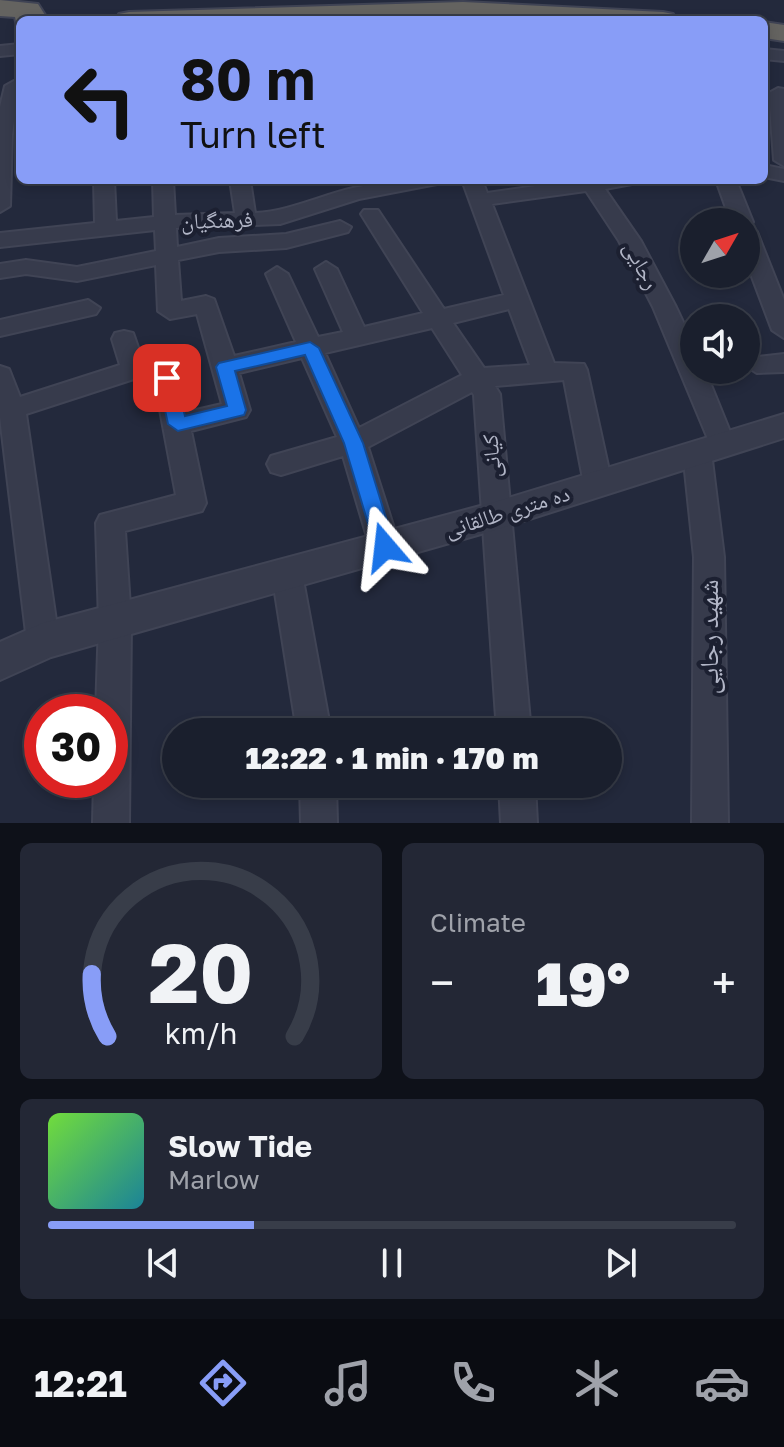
<!DOCTYPE html>
<meta charset="utf-8">
<style>
:root{--surface:#1a1f2d;--page:#232735;--text:#f1f3f6;--muted:#9fa2aa;--line:#383d49;--accent:#889df7}
body{margin:0;font-family:"Golos Text","Noto Naskh Arabic",sans-serif;background:var(--page);color:var(--text);height:100vh;display:flex;flex-direction:column;font-size:30px;white-space:nowrap}
*{box-sizing:border-box;margin:0}
p{font-size:26px;color:var(--muted)}
.icon{flex:none;width:44px;height:44px;fill:none;stroke:currentColor;stroke-width:2;stroke-linecap:round;stroke-linejoin:round}
.map{position:relative;height:823px;overflow:hidden}
.details{display:flex;flex-direction:column;gap:20px;padding:20px;background:#0e1119;flex:1}
.details>*{flex:none}
.top-card{position:absolute;left:16px;top:16px;width:752px;height:168px;border-radius:12px;box-shadow:0 4px 12px #0003,0 0 0 2px var(--line);background:#889df7;color:#111;overflow:hidden}
.needle{width:52px;rotate:51deg}
.tools{position:absolute;left:680px;top:208px;display:grid;gap:16px}
.tools a{display:grid;place-items:center;width:80px;height:80px;border-radius:50%;background:var(--surface);box-shadow:0 4px 12px #0003,0 0 0 2px var(--line);font-size:40px}
.speed{position:absolute;left:24px;top:694px;display:flex;gap:16px;font-size:40px;font-weight:700;text-align:center}
.speed>*{display:grid;place-content:center;width:104px;height:104px;border-radius:50%;background:var(--surface);box-shadow:0 4px 12px #0003,0 0 0 2px var(--line);line-height:1}
.speed .limit{border:12px solid #d22;background:#fff;color:#111}
.pin{position:absolute;display:grid;place-items:center;width:68px;height:68px;color:#fff;margin:-34px;border-radius:16px;box-shadow:0 4px 12px #0006}
.me{position:absolute;width:88px;margin:-44px;rotate:343deg;stroke-linejoin:round;filter:drop-shadow(0 0 6px #0008)}
.turn{display:flex;align-items:center;gap:28px;height:168px;padding:0 32px;font-size:36px}
.turn .icon{width:104px;height:104px;stroke-width:2.5}
.turn b{display:block;font-size:56px;line-height:68px}
.big{font-size:60px;font-weight:800;line-height:1.1}
.details .tile{flex:1;display:flex;flex-direction:column;justify-content:center;gap:12px;min-width:0;padding:0 28px;border-radius:12px;background:var(--page)}
.details .dial{align-items:center;gap:0}
.dial svg{height:208px;overflow:visible;fill:none;stroke:var(--line);stroke-width:7;stroke-linecap:round;text-anchor:middle}
.dial text{fill:var(--text);stroke:none}
.song{display:flex;align-items:center;gap:24px}
.cover{width:96px;height:96px;border-radius:12px;background:linear-gradient(135deg,hsl(100 70% 55%),hsl(190 70% 35%))}
.played{height:8px;border-radius:4px;background:linear-gradient(90deg,var(--accent) 30%,var(--line) 30%)}
.keys{display:flex;justify-content:space-around;direction:ltr}
.heat{display:flex;justify-content:space-between;align-items:center;font-size:44px;direction:ltr}
.details .tiles{flex:1;display:grid;gap:20px;grid-template-columns:1fr 1fr}
.tile:last-child{grid-column:span 2}
.trip{position:absolute;left:162px;top:718px;width:460px;height:80px;border-radius:40px;background:var(--surface);box-shadow:0 4px 12px #0003,0 0 0 2px var(--line);font-weight:800;line-height:80px;text-align:center}
.menu{display:flex;height:128px;justify-content:space-around;align-items:center;background:#0a0c12;color:var(--muted)}
.menu .icon{width:56px;height:56px}
.menu .selected{color:var(--accent)}
.menu b{font-size:36px;color:var(--text)}
.map>svg:first-child{display:block}
.lines{fill:none;stroke-linecap:round;stroke-linejoin:round}
.minor-casing{stroke:#404455;stroke-width:4}
.tertiary-casing{stroke:#404455;stroke-width:4}
.trunk-casing{stroke:#3f4354;stroke-width:4}
.minor{fill:#373b4c;fill-rule:evenodd}
.tertiary{fill:#373b4c;fill-rule:evenodd}
.trunk{fill:#646360;fill-rule:evenodd}
.route{fill:#1a73e8;stroke:#114b97;stroke-width:2}
.labels{text-anchor:middle;stroke-width:8;stroke-linejoin:round;paint-order:stroke}
.street-label{font-size:22px;fill:#b2b6c7;stroke:#1c2031}
.near-street-label{font-size:26px;fill:#b2b6c7;stroke:#1c2031}
</style>
<div class="map">
<svg width="784" height="823" viewBox="0 0 784 823">
<rect width="100%" height="100%" fill="#23293c"/>
<g class="lines">
<!-- minor casing -->
<g class="minor-casing">
<g id="minor">
<path d="M 20,44 L 20,54 L 0,56 L 0,46 Z"/>
<path d="M 764,49 L 784,51 L 784,61 L 764,59 Z"/>
<path d="M 14,81 L 20,82 L 12,134 L 10,206 L 0,212 L 0,107 L 5,86 Z"/>
<path d="M 778,88 L 784,89 L 784,166 L 774,160 L 769,93 Z"/>
<path d="M 764,165 L 784,169 L 784,181 L 764,177 Z"/>
<path d="M 94,180 L 114,180 L 116,221 L 154,217 L 153,180 L 173,180 L 175,215 L 235,213 L 230,180 L 250,180 L 255,213 C 290,211 319,196 353,188 C 382,182 410,180 440,180 L 437,184 L 359,199 L 280,224 L 176,228 L 177,247 L 219,238 L 286,234 L 340,221 L 351,227 L 348,232 L 286,248 L 219,252 L 178,260 L 181,301 L 206,296 L 214,299 L 234,356 L 296,342 L 266,274 L 277,267 L 288,274 L 318,337 L 343,332 L 315,269 L 326,262 L 337,269 L 364,327 L 423,313 L 361,214 L 364,210 L 378,210 L 444,309 L 504,295 L 462,180 L 482,180 L 487,193 L 578,180 L 635,180 L 632,184 L 605,189 L 641,241 L 676,307 L 694,345 L 694,370 L 705,370 L 735,444 L 731,451 L 722,454 L 713,451 L 653,307 L 619,241 L 586,191 L 492,204 L 554,363 L 584,364 L 587,370 L 612,484 L 608,492 L 598,495 L 588,492 L 584,484 L 564,380 L 495,386 L 500,394 L 531,732 L 497,732 L 474,395 L 472,392 L 368,447 L 400,547 L 395,556 L 385,559 L 375,556 L 370,547 L 343,456 L 281,475 L 271,472 L 267,464 L 271,456 L 337,437 L 302,358 L 239,373 L 250,410 L 246,417 L 191,431 L 206,503 L 202,511 L 125,531 L 131,622 L 129,823 L 93,823 L 94,780 L 110,780 L 110,712 L 96,712 L 99,622 L 96,523 L 100,515 L 176,495 L 154,378 L 158,372 L 176,372 L 187,412 L 222,404 L 197,314 L 170,319 L 158,311 L 156,265 L 77,281 L 26,274 L 0,278 L 0,264 L 26,260 L 77,267 L 156,251 L 155,230 L 0,247 L 0,233 L 95,223 ZM 509,309 L 530,365 L 484,368 L 453,323 ZM 432,328 L 462,375 L 359,428 L 325,353 Z"/>
<path d="M 716,180 L 736,180 L 753,222 L 750,226 L 757,232 L 784,300 L 784,338 L 772,330 L 746,261 L 746,222 L 731,222 Z"/>
<path d="M 88,300 L 100,308 L 96,314 L 0,336 L 0,320 Z"/>
<path d="M 124,331 L 133,333 L 146,370 L 143,376 L 26,414 L 59,641 L 54,651 L 43,655 L 32,651 L 27,641 L 0,417 L 0,366 L 9,369 L 20,397 L 120,365 L 112,339 L 115,333 Z"/>
<path d="M 784,354 L 784,372 L 757,373 L 746,366 L 748,358 Z"/>
<path d="M 697,442 L 707,445 L 711,452 L 724,557 L 728,823 L 692,823 L 694,557 L 683,452 L 687,445 Z"/>
<path d="M 287,561 L 298,565 L 302,574 L 331,732 L 297,732 L 272,574 L 276,565 Z"/>
<path d="M 300,784 L 336,784 L 337,823 L 301,823 Z"/>
<path d="M 499,784 L 535,784 L 537,823 L 501,823 Z"/>
</g>
</g>
<!-- tertiary casing -->
<g class="tertiary-casing">
<path id="tertiary" d="M 784,414 L 784,438 L 495,530 L 51,657 L 0,680 L 0,642 L 43,623 L 495,502 Z"/>
</g>
<!-- trunk casing -->
<g class="trunk-casing">
<g id="trunk">
<path d="M 0,0 L 38,4 L 45,15 L 42,20 L 20,20 L 17,26 L 15,17 L 0,16 Z"/>
<path d="M 463,2 L 663,12 L 673,14 L 677,20 L 115,20 L 119,14 L 129,12 Z"/>
<path d="M 764,22 L 784,25 L 784,41 L 764,38 Z"/>
</g>
</g>
<!-- minor -->
<use href="#minor" class="minor"/>
<!-- tertiary -->
<use href="#tertiary" class="tertiary"/>
<!-- trunk -->
<use href="#trunk" class="trunk"/>
</g>
<!-- route -->
<path class="route" d="M 310,342 L 319,348 L 363,443 L 395,547 L 392,553 L 378,553 L 375,547 L 344,443 L 305,355 L 235,371 L 246,410 L 244,415 L 178,431 L 168,424 L 158,378 L 161,373 L 167,371 L 176,378 L 185,416 L 227,406 L 216,367 L 219,363 Z"/>
<g class="labels">
<!-- street labels -->
<g class="street-label">
<text transform="translate(217 220) rotate(-2)" y="8">فرهنگیان</text>
<text transform="translate(642 265) rotate(62)" y="8">رجایی</text>
<text transform="translate(491 456) rotate(-94)" y="8">کیانی</text>
<text transform="translate(507 511) rotate(-17)" y="8">ده متری طالقانی</text>
</g>
<!-- near-street labels -->
<g class="near-street-label">
<text transform="translate(709 637) rotate(-90)" y="9">شهید رجایی</text>
</g>
</g>
</svg>
<div class="tools">
<a><svg class="needle" viewBox="-14 -14 28 28"><path d="M0-13l5 13h-10z" fill="#e53935"/><path d="M0 13l5-13h-10z" fill="#9fa2aa"/></svg></a>
<a><svg class="icon" aria-label="sound" viewBox="0 0 24 24"><path d="M4 9h4l5-4v14l-5-4H4zM17 9q2 3 0 6"/></svg></a>
</div>
<div class="speed"><div class="limit">30</div></div>
<div class="pin" style="left:167px;top:378px;background:#d93025"><svg class="icon" aria-label="arrive" viewBox="0 0 24 24"><path d="M6 21V4h12l-3 4 3 4H6"/></svg></div>
<svg class="me" style="left:385px;top:547px" viewBox="-20 -20 40 40"><path d="M0-17L14 15 0 8-14 15z" fill="#1a73e8" stroke="#fff" stroke-width="4"/></svg>
<div class="trip">12:22 · 1 min · 170 m</div>
<div class="top-card">
<div class="turn"><svg class="icon" aria-label="left" viewBox="0 0 24 24"><path d="M17 20v-9H6M10 6l-5 5 5 5"/></svg><div><b>80 m</b>Turn left</div></div>
</div>
</div>
<section class="details">
<div class="tiles">
<div class="tile dial"><svg viewBox="0 0 100 80">
<path d="M14 69A42 42 0 1 1 86 69"/>
<path d="M14 69A42 42 0 0 1 8 45" stroke="#889df7"/>
<text x="50" y="56" font-size="32" font-weight="700">20</text>
<text x="50" y="72" font-size="11">km/h</text>
</svg></div>
<div class="tile"><p>Climate</p>
<div class="heat"><a>−</a><b class="big">19°</b><a>+</a></div>
</div>
<div class="tile">
<div class="song"><i class="cover"></i><div><b>Slow Tide</b><p>Marlow</p></div></div>
<div class="played"></div>
<div class="keys"><svg class="icon" aria-label="previous" viewBox="0 0 24 24"><path d="M18 5L8 12l10 7zM5 5v14"/></svg><svg class="icon" aria-label="pause" viewBox="0 0 24 24"><path d="M8 5v14M16 5v14"/></svg><svg class="icon" aria-label="next" viewBox="0 0 24 24"><path d="M6 5l10 7-10 7zM19 5v14"/></svg></div>
</div>
</div>
</section>
<nav class="menu">
<b>12:21</b>
<svg class="icon selected" aria-label="directions" viewBox="0 0 24 24"><path d="M12 3l9 9-9 9-9-9zM9 14v-3h6M13 9l2 2-2 2"/></svg>
<svg class="icon" aria-label="music" viewBox="0 0 24 24"><path d="M9 18V5l10-2v13"/><circle cx="6" cy="18" r="3"/><circle cx="16" cy="16" r="3"/></svg>
<svg class="icon" aria-label="phone" viewBox="0 0 24 24"><path d="M5 4h4l2 5-3 2q2 4 5 5l2-3 5 2v4C11 20 4 13 5 4z"/></svg>
<svg class="icon" aria-label="climate" viewBox="0 0 24 24"><path d="M12 3v18M4 7l16 10M4 17L20 7"/></svg>
<svg class="icon" aria-label="car" viewBox="0 0 24 24"><path d="M5 17H2v-5l4-1 3-4h7l3 4 3 1v5h-3M9 17h6M6 11h13"/><circle cx="7" cy="17" r="2"/><circle cx="17" cy="17" r="2"/></svg>
</nav>
